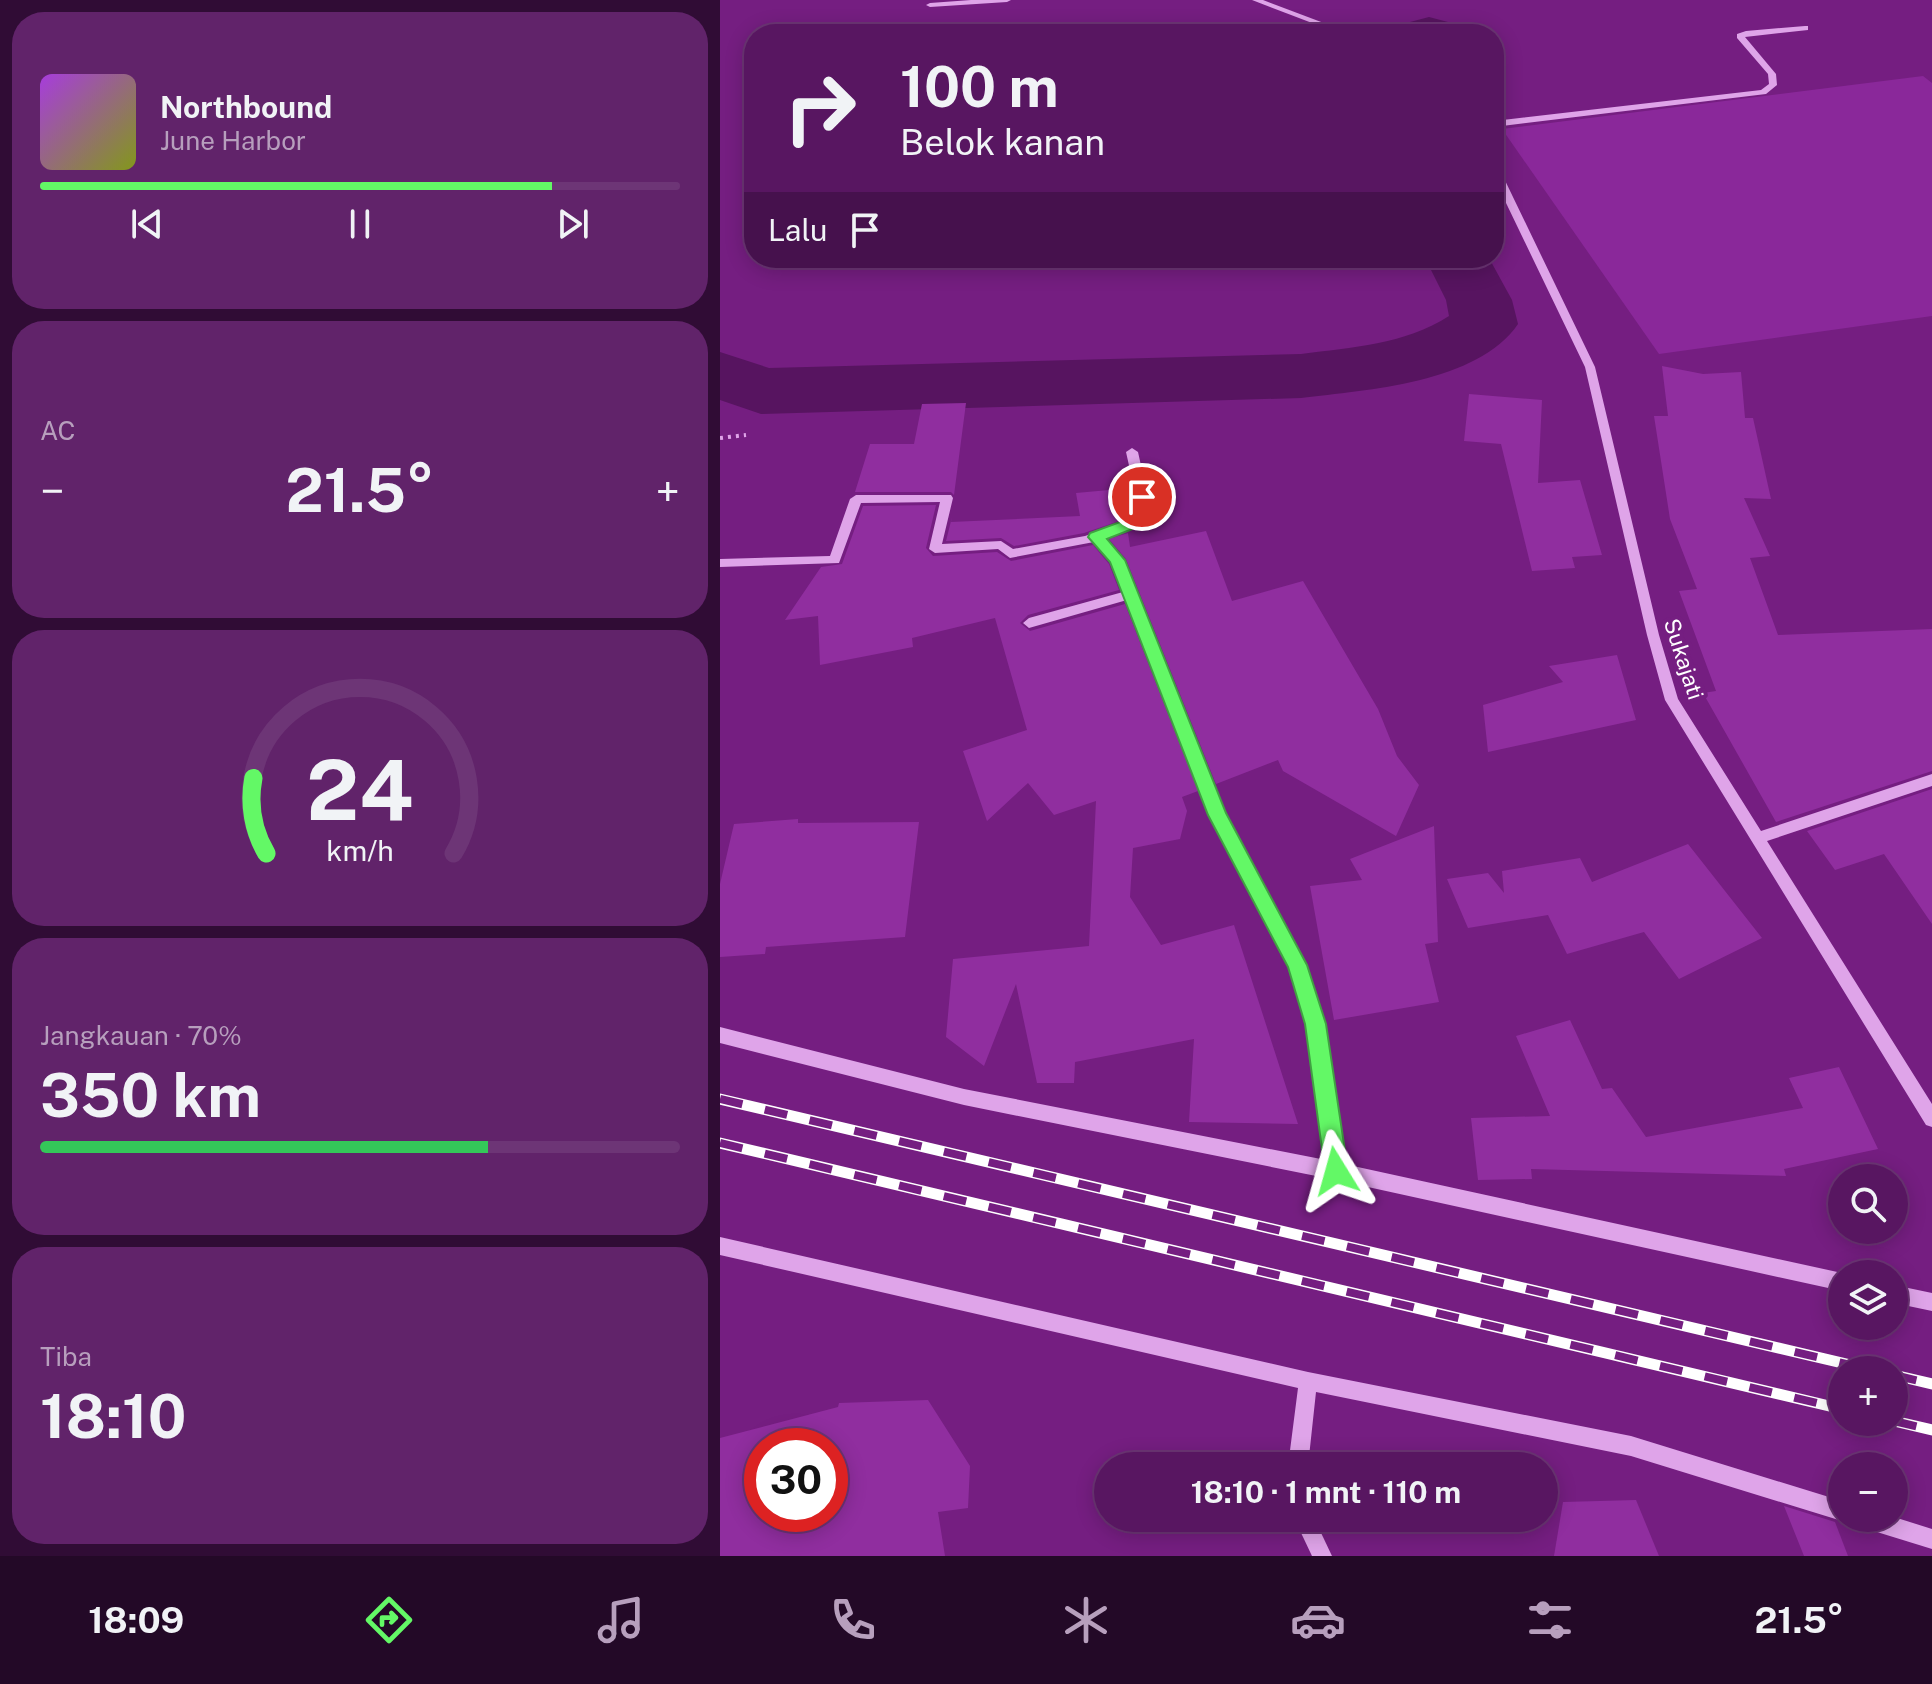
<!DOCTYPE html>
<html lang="id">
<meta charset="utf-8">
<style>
:root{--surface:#581661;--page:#61236a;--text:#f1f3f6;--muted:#b79fbd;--line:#6d3576;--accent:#63f866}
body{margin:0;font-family:"Public Sans",sans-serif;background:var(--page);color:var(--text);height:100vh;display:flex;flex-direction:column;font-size:30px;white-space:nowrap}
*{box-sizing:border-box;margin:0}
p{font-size:26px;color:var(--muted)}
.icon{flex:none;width:44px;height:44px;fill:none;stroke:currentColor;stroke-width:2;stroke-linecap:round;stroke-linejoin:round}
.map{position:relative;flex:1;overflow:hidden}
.sheet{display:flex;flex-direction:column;gap:12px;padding:12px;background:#300c35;width:720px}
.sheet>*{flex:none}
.banner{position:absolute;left:24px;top:24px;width:760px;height:244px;border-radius:32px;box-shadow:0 4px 20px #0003,0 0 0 2px var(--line);background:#581661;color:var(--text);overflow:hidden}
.fabs{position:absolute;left:1108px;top:1164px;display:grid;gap:16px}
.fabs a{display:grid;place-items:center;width:80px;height:80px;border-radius:50%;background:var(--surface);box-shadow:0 4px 20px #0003,0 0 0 2px var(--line);font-size:40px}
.speed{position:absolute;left:24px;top:1428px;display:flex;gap:16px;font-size:40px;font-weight:700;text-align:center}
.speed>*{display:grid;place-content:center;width:104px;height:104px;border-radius:50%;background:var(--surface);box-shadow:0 4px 20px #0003,0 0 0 2px var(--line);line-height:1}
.speed .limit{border:12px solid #d22;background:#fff;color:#111}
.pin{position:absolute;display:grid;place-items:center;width:68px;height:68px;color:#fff;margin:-34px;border:4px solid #fff;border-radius:50%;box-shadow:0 2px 8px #0007}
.me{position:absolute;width:88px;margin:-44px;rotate:352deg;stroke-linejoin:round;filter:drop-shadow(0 0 6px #0008)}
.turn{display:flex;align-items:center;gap:28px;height:168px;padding:0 24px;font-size:36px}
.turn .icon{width:104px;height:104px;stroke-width:2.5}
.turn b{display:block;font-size:56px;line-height:68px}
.then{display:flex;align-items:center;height:76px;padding:0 24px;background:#0003;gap:16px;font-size:30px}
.big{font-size:60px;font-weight:700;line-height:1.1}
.sheet .tile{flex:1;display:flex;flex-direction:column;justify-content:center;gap:12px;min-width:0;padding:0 28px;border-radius:32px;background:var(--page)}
.sheet .dial{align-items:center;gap:0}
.dial svg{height:208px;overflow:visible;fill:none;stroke:var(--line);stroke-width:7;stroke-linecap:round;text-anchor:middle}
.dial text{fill:var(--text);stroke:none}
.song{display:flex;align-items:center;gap:24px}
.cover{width:96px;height:96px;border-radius:12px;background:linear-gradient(135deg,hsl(280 70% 55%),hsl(70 70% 35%))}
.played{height:8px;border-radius:4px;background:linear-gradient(90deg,var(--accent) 80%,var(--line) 80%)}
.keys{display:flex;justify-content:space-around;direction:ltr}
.heat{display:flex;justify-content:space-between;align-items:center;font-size:44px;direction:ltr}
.charge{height:12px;border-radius:6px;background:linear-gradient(90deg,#34c759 70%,var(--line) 0)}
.trip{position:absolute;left:374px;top:1452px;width:464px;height:80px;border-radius:40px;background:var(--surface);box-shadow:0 4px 20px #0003,0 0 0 2px var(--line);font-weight:700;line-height:80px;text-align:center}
.tab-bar{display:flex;height:128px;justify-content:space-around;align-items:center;background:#230927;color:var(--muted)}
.tab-bar .icon{width:56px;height:56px}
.tab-bar .active{color:var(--accent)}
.tab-bar b{font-size:36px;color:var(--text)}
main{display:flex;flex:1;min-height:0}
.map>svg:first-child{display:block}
.green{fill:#8a289a}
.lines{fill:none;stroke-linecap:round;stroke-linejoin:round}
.river{fill:#571460;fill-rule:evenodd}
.building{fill:#902e9f;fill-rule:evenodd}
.path{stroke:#dfa4e9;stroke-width:4;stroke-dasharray:3 5;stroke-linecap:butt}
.minor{fill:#dfa4e9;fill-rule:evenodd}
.rail-casing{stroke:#fff;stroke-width:11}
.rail{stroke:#751e81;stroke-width:8;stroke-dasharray:23;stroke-linecap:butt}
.route{fill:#63f866;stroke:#40a142;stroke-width:2}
.labels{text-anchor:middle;stroke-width:8;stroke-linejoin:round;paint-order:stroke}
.street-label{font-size:22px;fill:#fff;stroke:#751e81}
</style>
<main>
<section class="sheet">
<div class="tile">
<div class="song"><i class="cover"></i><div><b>Northbound</b><p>June Harbor</p></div></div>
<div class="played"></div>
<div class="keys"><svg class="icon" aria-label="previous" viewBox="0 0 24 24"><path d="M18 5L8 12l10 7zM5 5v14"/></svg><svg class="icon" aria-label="pause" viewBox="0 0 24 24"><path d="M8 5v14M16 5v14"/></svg><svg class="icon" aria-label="next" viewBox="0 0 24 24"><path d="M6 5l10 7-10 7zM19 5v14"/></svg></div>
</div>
<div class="tile"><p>AC</p>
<div class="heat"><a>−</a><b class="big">21.5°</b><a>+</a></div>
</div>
<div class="tile dial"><svg viewBox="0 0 100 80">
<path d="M14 69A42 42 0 1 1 86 69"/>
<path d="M14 69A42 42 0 0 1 9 40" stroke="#63f866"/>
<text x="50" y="56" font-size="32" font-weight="700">24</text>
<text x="50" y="72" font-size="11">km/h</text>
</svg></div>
<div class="tile"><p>Jangkauan · 70%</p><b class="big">350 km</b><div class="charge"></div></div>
<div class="tile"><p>Tiba</p><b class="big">18:10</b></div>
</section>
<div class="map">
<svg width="1212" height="1556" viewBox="0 0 1212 1556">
<rect width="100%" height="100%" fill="#751e81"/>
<!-- green -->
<path class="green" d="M 1203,76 L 1212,83 L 1212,316 L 939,354 L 782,129 Z"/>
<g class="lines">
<!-- river -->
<g class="river">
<path d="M 709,17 L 728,22 L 735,33 L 681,34 L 690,22 Z"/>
<path d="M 705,258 L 769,258 L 792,300 L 798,324 C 758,383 647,390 581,398 L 41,414 L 0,400 L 0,352 L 49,368 L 581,354 C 633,347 683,345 729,316 L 726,300 Z"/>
</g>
</g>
<!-- building -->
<g class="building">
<path d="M 942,366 L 983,374 L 1021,372 L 1025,418 L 1033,418 L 1051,499 L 1024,498 L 1050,556 L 1030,558 L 1058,635 L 1212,629 L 1212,771 L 1056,822 L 983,693 L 996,691 L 959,591 L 977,589 L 950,519 L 934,416 L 948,416 Z"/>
<path d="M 749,394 L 822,400 L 818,483 L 860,480 L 882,555 L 852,557 L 855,568 L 812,571 L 781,444 L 744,441 Z"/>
<path d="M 246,403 L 234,495 L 231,492 L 135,492 L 150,444 L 194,444 L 202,404 Z"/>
<path d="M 400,489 L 404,514 L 402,520 L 364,533 L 294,546 L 281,538 L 226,541 L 232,517 L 231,522 L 360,516 L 356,493 Z"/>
<path d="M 216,505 L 206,548 L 213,556 L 277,552 L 291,561 L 373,545 L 389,564 L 399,590 L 308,615 L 300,623 L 310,631 L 405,604 L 478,791 L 462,797 L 467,811 L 460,839 L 413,848 L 410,897 L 441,945 L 514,925 L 578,1124 L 469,1122 L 474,1039 L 355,1062 L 354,1083 L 317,1083 L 296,984 L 264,1066 L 226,1037 L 233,959 L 369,946 L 376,801 L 334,815 L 308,783 L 267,821 L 243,751 L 307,730 L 275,618 L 192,638 L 193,647 L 100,665 L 98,616 L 65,620 L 101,567 L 122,564 L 143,506 Z"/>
<path d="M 486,531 L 512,601 L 583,581 L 658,709 L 677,756 L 699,785 L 676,836 L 563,771 L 558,760 L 496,784 L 406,559 L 389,539 L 408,533 L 410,547 Z"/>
<path d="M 897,655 L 916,720 L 768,752 L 763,705 L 843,682 L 829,666 Z"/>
<path d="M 1212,789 L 1212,924 L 1164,854 L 1115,870 L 1087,831 Z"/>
<path d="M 78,819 L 78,823 L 199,822 L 185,937 L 46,947 L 45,954 L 0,957 L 0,884 L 14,824 Z"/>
<path d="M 714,826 L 718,942 L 705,944 L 719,1002 L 614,1020 L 590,886 L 642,880 L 630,859 Z"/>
<path d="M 968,844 L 1042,938 L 959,979 L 924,932 L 847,954 L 828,915 L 748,928 L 727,879 L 768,873 L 784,893 L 782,871 L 860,858 L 872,882 Z"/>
<path d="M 850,1020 L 882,1089 L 892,1088 L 926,1137 L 1083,1108 L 1069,1078 L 1119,1067 L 1158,1149 L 1064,1169 L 1066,1176 L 811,1169 L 812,1179 L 758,1180 L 751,1118 L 830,1116 L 796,1036 Z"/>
<path d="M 208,1400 L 250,1466 L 248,1508 L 218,1512 L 225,1556 L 0,1556 L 0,1438 L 118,1407 L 119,1403 ZM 42,1446 L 110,1446 L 110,1514 L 42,1514 Z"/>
<path d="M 916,1500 L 939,1556 L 834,1556 L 843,1502 Z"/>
<path d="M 1064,1506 L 1115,1522 L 1128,1556 L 1084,1556 Z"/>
</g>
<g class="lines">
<!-- path -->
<path class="path" d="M 0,438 L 26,435"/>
<!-- minor -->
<g class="minor">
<path d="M 251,0 L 291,0 L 287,2 L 210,7 L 206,5 L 210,3 Z"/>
<path d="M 532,0 L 543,0 L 633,34 L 621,34 Z"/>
<path d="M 1085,26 L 1088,26 L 1088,30 L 1025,37 L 1056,74 L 1057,85 L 1046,94 L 774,127 L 774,121 L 1041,90 L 1049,84 L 1048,74 L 1017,38 L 1017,34 L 1026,31 Z"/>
<path d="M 774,165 L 779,168 L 875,367 L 939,635 L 958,699 L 1041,831 L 1212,774 L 1212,786 L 1047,841 L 1212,1104 L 1212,1127 L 1206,1125 L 945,700 L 927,635 L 865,367 L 774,178 Z"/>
<path d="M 412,448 L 418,452 L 428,497 L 413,528 L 384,538 L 403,560 L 505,814 L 585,965 L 603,1024 L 624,1164 L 1122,1273 L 1124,1274 L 1122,1274 L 1122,1291 L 616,1180 L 244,1105 L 0,1043 L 0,1027 L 244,1089 L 606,1160 L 587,1024 L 570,966 L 491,815 L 407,600 L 309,628 L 303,623 L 309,618 L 403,592 L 392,562 L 374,542 L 290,558 L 278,549 L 215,553 L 209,549 L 220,502 L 141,503 L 119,563 L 0,567 L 0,559 L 110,556 L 130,499 L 136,495 L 231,495 L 233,498 L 222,544 L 281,541 L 293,549 L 365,536 L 404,522 L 416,497 L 406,452 Z"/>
<path d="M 0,1237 L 588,1372 L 911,1436 L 1122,1501 L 1122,1518 L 1129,1518 L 1122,1521 L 911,1456 L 596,1392 L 588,1466 L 568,1466 L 578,1388 L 0,1255 Z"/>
<path d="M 1174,1285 L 1212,1293 L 1212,1311 L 1174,1303 Z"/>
<path d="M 1174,1517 L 1212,1529 L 1212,1549 L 1144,1528 L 1137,1525 L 1134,1518 Z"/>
<path d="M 574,1518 L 594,1518 L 612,1556 L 592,1556 Z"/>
</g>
<!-- rail casing -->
<g class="rail-casing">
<g id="rail">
<path d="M 0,1099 L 1152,1370"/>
<path d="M 0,1143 L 1122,1409"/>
<path d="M 1174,1375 L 1212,1384"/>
<path d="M 1174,1421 L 1212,1430"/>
</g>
</g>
<!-- rail -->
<use href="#rail" class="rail"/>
</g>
<!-- route -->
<path class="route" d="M 422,492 L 430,497 L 415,528 L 387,539 L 405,560 L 506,813 L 587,965 L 606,1024 L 628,1171 L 624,1179 L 616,1182 L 609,1179 L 605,1171 L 585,1024 L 568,967 L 488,815 L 390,562 L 368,537 L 370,533 L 403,521 L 417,493 Z"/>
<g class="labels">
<!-- street labels -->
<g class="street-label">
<text transform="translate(964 659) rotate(72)" y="8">Sukajati</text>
</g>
</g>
</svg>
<div class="fabs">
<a><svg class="icon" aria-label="search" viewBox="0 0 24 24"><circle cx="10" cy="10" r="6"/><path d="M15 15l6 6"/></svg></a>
<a><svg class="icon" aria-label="layers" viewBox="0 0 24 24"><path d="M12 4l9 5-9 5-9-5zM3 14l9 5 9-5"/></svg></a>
<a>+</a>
<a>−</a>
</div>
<div class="speed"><div class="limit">30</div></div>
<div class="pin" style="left:422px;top:497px;background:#d93025"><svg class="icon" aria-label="arrive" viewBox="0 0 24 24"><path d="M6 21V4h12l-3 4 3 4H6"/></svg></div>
<svg class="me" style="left:616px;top:1171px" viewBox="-20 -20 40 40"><path d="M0-17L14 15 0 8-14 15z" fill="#63f866" stroke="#fff" stroke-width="4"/></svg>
<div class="trip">18:10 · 1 mnt · 110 m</div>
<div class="banner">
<div class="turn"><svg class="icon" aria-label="right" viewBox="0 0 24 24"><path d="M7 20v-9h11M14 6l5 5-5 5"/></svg><div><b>100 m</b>Belok kanan</div></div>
<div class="then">Lalu<svg class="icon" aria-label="arrive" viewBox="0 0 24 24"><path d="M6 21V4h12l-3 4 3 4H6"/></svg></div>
</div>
</div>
</main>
<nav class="tab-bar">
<b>18:09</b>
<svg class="icon active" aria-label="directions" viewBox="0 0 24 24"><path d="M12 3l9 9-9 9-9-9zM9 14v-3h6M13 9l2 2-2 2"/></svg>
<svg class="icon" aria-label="music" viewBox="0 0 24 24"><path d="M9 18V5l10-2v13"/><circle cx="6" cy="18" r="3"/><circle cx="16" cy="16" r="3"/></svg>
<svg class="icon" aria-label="phone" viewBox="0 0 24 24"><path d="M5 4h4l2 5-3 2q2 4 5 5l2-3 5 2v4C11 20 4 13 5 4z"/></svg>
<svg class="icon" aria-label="climate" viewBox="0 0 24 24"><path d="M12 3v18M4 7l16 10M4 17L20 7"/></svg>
<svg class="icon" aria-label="car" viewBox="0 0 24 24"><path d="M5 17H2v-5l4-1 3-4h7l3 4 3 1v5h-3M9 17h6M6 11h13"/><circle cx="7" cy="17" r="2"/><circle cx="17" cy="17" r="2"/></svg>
<svg class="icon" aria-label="filters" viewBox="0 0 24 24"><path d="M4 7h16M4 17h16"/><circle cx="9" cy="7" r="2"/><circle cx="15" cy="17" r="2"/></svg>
<b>21.5°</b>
</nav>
